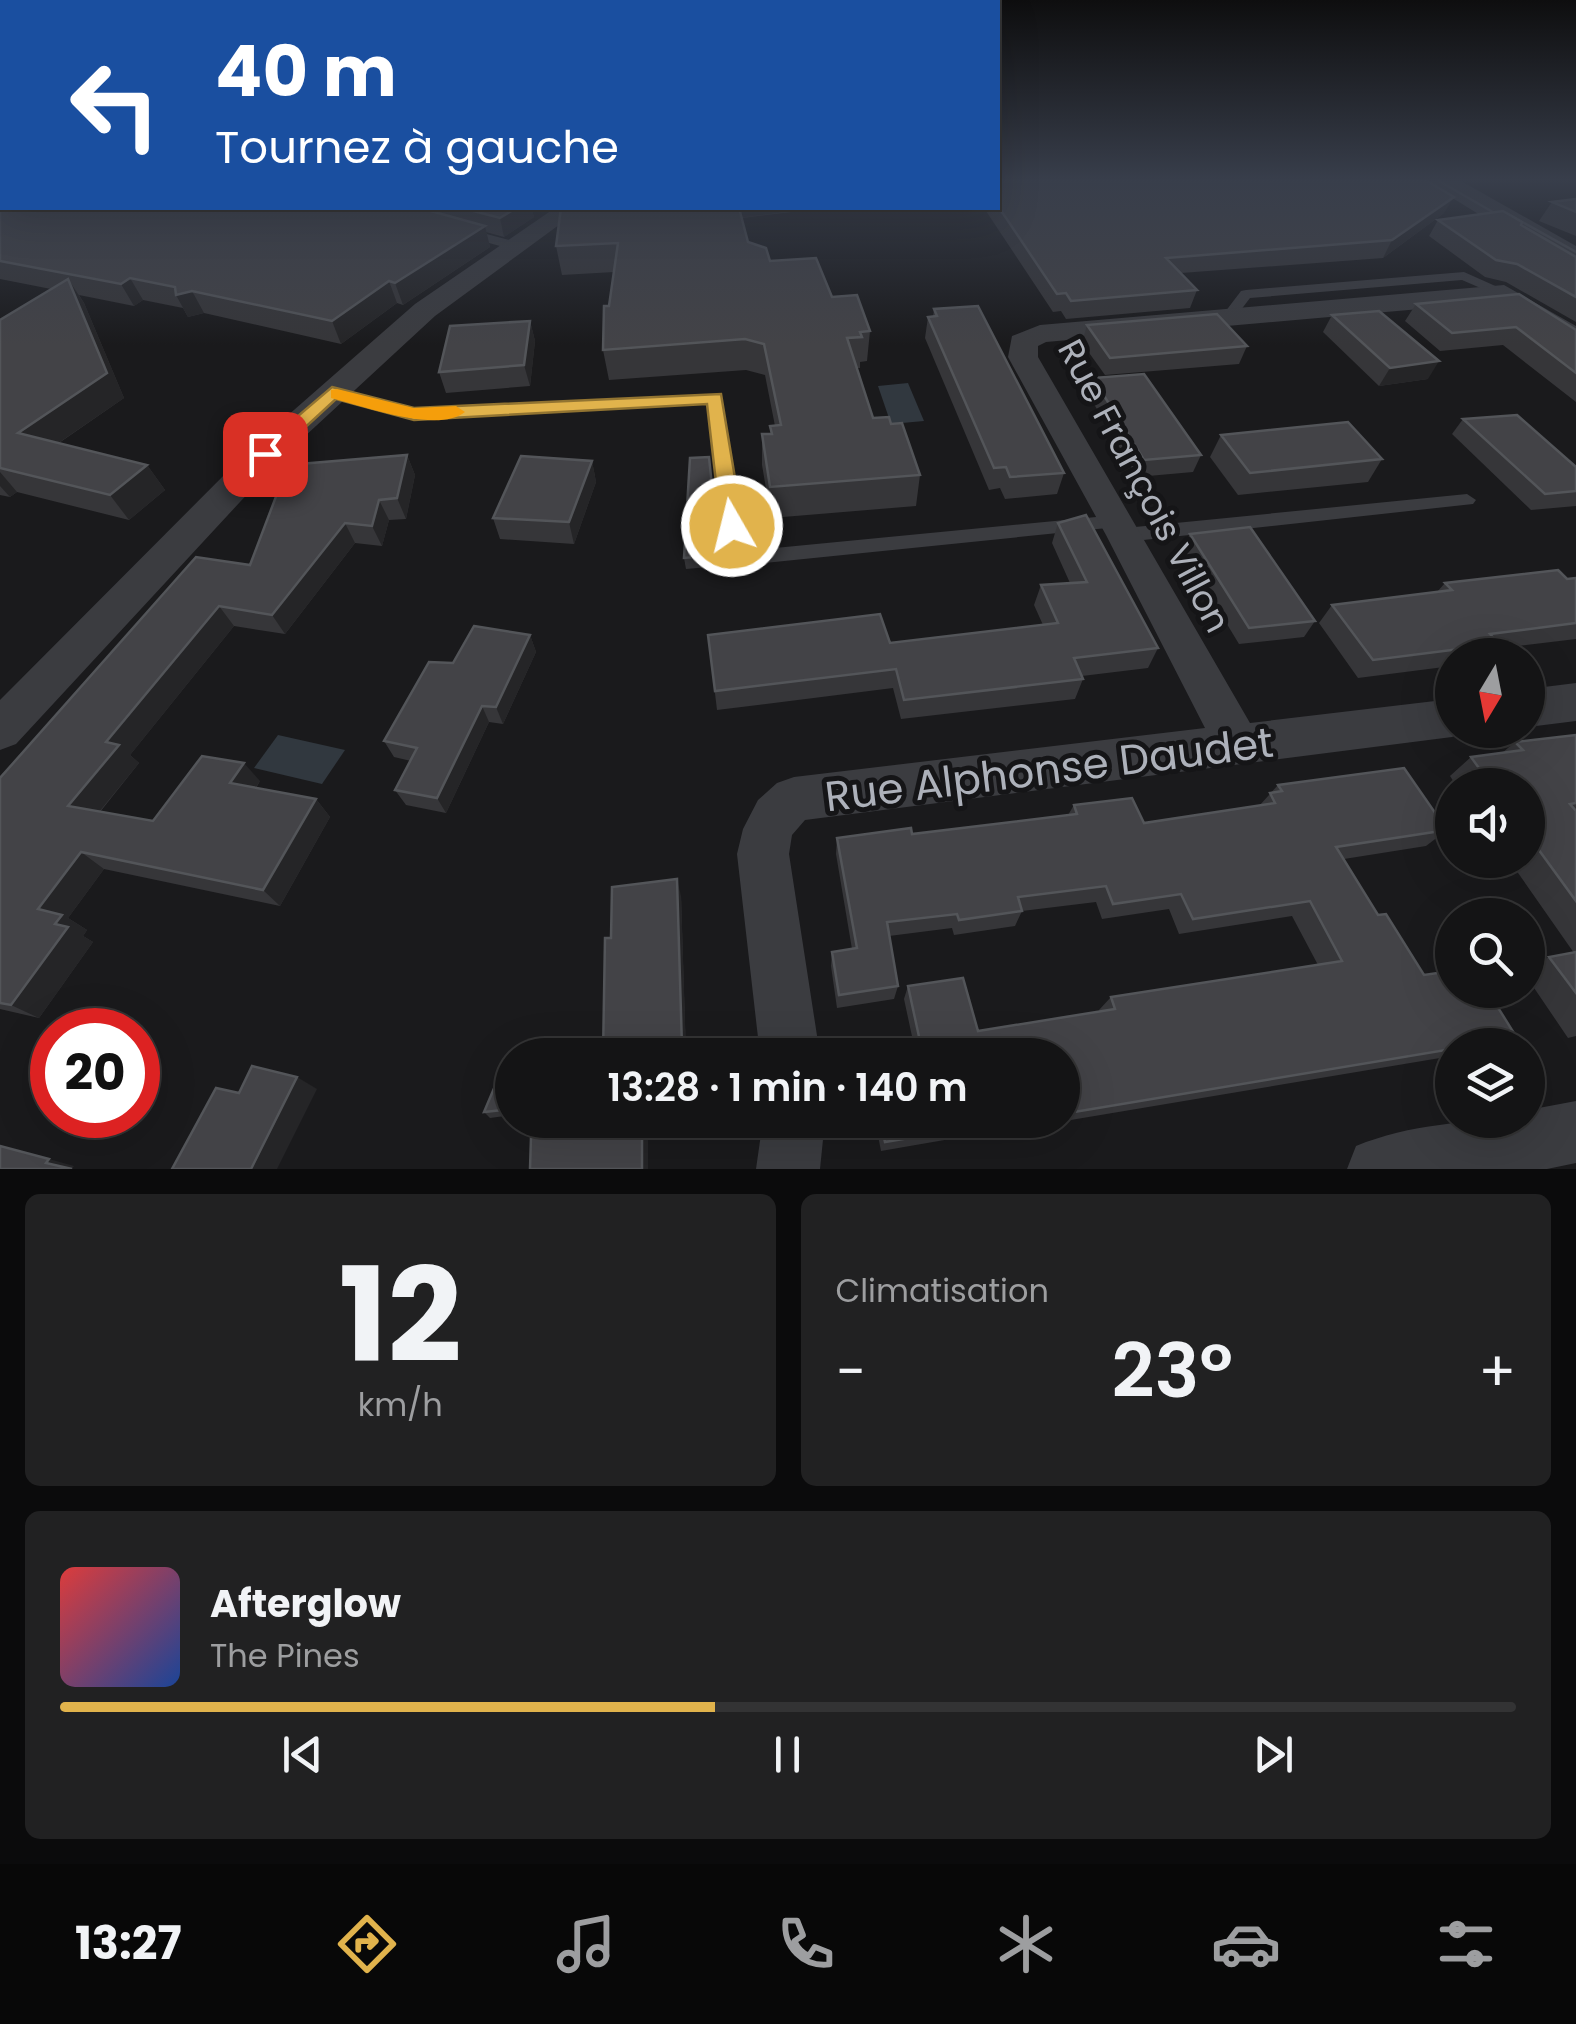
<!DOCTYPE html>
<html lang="fr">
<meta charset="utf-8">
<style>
:root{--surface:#141415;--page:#212122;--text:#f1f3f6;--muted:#9d9ea0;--line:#333334;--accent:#e1b34c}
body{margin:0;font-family:Poppins,sans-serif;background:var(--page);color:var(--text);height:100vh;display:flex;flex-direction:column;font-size:38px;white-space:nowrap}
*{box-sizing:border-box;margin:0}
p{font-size:32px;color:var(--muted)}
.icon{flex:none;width:55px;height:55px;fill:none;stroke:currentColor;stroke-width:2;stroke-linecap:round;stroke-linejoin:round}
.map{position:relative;height:1169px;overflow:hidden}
.details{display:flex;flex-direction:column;gap:25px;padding:25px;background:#0b0b0c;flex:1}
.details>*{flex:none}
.hud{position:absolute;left:0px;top:0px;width:1000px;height:210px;box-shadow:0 10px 40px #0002,0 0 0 2px var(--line);background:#1a4fa0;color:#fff;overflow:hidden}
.needle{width:65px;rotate:190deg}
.tools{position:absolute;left:1435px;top:638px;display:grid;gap:20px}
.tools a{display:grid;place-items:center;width:110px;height:110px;border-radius:50%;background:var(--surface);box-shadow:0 10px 40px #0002,0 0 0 2px var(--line);font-size:50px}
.speed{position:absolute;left:30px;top:1008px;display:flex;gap:20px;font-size:50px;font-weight:700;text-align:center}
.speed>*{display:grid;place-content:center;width:130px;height:130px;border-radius:50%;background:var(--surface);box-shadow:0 10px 40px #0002,0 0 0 2px var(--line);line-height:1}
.speed .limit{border:15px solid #d22;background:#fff;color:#111}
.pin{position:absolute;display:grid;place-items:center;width:85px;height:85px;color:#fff;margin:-42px;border-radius:20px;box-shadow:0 5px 15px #0006}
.me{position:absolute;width:110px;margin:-55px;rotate:352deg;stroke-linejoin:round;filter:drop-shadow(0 0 8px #0008)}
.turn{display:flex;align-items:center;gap:35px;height:210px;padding:0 50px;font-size:45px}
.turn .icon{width:130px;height:130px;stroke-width:2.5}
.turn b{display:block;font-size:70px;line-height:85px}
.big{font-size:75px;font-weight:600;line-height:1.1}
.details .tile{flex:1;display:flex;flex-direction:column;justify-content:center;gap:15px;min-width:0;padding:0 35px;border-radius:15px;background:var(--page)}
.details .dial{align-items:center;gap:0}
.dial b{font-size:130px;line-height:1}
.song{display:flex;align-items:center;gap:30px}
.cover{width:120px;height:120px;border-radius:15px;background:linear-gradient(135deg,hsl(0 70% 55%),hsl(220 70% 35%))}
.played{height:10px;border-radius:5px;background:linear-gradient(90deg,var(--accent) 45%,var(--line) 45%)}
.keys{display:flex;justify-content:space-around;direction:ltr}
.heat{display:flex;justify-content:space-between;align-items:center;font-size:55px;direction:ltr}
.details .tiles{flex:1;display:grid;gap:25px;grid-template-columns:1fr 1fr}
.tile:last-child{grid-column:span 2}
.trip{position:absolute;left:495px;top:1038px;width:585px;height:100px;border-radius:50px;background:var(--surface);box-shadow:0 10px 40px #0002,0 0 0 2px var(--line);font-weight:600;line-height:100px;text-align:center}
.dock{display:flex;height:160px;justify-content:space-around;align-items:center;background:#080808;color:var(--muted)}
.dock .icon{width:70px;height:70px}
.dock .selected{color:var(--accent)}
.dock b{font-size:45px;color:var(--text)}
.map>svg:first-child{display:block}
.water{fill:#31383f}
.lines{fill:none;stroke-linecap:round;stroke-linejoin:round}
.service{fill:#3b3c40;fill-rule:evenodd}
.minor{fill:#3b3c40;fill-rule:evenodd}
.tertiary{fill:#3b3c40;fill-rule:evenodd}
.tram{stroke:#4e5055;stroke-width:2.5}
.wall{fill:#363639}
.shaded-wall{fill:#252527}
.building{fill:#434347;stroke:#535559;stroke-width:2.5}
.route{fill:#e1b34c;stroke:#927431;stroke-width:2.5}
.slow{fill:#f59e0b}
.labels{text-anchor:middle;stroke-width:10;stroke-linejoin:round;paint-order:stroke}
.street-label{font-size:35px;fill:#adb1ba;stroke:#151517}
.near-street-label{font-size:42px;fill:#adb1ba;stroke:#151517}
</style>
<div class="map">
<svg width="1576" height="1169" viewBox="0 0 1576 1169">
<rect width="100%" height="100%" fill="#1a1a1c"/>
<!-- water -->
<g class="water">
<path d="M 908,383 L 924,421 L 891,424 L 878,386 Z"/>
<path d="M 278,735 L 345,750 L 322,784 L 254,768 Z"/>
</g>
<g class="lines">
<!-- service -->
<g class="service">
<path d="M 464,228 L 520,243 L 521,246 L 515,250 L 460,235 L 458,232 Z"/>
<path d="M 1464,272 L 1511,293 L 1499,296 L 1462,280 L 1250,298 L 1234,319 L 1222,316 L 1241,291 L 1246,290 Z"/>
<path d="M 332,388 L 414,409 L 721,395 L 745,551 L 1117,515 L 1126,521 L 1117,527 L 736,566 L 726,559 L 708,403 L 414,419 L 326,396 L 324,393 Z"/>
<path d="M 1467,494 L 1476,500 L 1473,504 L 1125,542 L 1116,535 L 1125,528 Z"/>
</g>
<!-- minor -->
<g class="minor">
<path d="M 555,208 L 582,208 L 435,316 L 277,462 L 16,744 L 0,750 L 0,700 L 253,446 L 415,304 Z"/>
<path d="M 1504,285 L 1576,326 L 1576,348 L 1565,345 L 1499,302 L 1046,342 L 1038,346 L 1038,357 L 1250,723 L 1452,699 L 1452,730 L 1469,730 L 1452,737 L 805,820 L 792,835 L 789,854 L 820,1055 L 760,1055 L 737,854 L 743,829 L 758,800 L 777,783 L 794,777 L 1205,728 L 1106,535 L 1008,357 L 1012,336 L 1040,325 Z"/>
<path d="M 1576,683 L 1576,721 L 1528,727 L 1528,689 Z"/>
<path d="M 1576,1101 L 1576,1163 L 1547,1169 L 1347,1169 L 1356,1146 C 1410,1124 1470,1120 1528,1120 L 1528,1110 Z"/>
<path d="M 763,1120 L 825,1120 L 820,1169 L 756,1169 Z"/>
</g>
<!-- tertiary -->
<path class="tertiary" d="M 1425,181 L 1461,181 L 1576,246 L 1576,270 L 1564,267 Z"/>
<!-- tram -->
<g class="tram">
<path d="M 1439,181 L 1517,226"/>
<path d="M 1506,213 L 1576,252"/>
</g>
</g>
<!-- wall -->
<g class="wall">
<path d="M 0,181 L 2,208 L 531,208 L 534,217 L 504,237 L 486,232 L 490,247 L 403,305 L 397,303 L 341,344 L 204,313 L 188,317 L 183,308 L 143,300 L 134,306 L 79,295 L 84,303 L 124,398 L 59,443 L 147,465 L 165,490 L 129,520 L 17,492 L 10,497 L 0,495 L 0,320 L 51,289 L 0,279 Z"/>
<path d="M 1576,199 L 1576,236 L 1539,221 L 1552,202 Z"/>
<path d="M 561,208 L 817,209 L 742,218 L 748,242 L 770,261 L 832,297 L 870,331 L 867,361 L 860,362 L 860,368 L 857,368 L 873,418 L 891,424 L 920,475 L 916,506 L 771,518 L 762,465 L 762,434 L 771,434 L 770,426 L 775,426 L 765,375 L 746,370 L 609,380 L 603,350 L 614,272 L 562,275 L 556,246 Z"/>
<path d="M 984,208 L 998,208 L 1444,213 L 1383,258 L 1181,273 L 1197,290 L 1190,308 L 1066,319 L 1061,311 L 1053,312 Z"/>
<path d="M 1438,220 L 1521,225 L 1576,257 L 1576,322 L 1506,282 L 1485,277 L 1429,236 Z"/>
<path d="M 1416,304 L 1576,330 L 1576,402 L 1503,345 L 1440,351 L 1405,321 Z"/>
<path d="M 934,309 L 1064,473 L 1057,494 L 1005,499 L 1000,488 L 989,490 L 925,338 L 928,317 L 933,317 Z"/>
<path d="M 1332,315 L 1428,379 L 1379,386 L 1323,332 Z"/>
<path d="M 530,321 L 535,341 L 530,386 L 446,393 L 439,372 Z"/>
<path d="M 1087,325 L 1247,346 L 1239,364 L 1105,375 L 1082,343 Z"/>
<path d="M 1093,378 L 1201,455 L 1193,472 L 1137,477 L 1088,394 Z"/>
<path d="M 1463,419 L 1576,467 L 1576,506 L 1531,510 L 1452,434 Z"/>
<path d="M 1221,435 L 1382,459 L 1368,482 L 1238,495 L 1210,457 Z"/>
<path d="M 407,455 L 415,475 L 406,519 L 389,520 L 382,546 L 355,543 L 285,634 L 234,626 L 130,755 L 139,763 L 100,812 L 153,821 L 260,781 L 256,788 L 316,799 L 330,817 L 280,906 L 104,869 L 68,918 L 87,930 L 83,936 L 93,942 L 39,1018 L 0,1009 L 0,778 L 250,565 Z"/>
<path d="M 709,457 L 720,566 L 686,569 L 684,558 Z"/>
<path d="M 592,461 L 596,482 L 574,544 L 500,539 L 493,518 Z"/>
<path d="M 1058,523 L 1158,648 L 1148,668 L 1082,676 L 1083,679 L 1075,699 L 901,719 L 893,688 L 717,710 L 708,635 L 890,643 L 1043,625 L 1034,605 L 1041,585 L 1070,583 L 1052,543 Z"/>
<path d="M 1190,534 L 1315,621 L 1304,637 L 1239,644 L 1182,550 Z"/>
<path d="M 1576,578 L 1576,639 L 1494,649 L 1489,655 L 1452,655 L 1452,666 L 1358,678 L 1319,623 L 1332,605 L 1437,592 L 1445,583 Z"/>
<path d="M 530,635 L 536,652 L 503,724 L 489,722 L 446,813 L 406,805 L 395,790 L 411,761 L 394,757 L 384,741 L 453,663 Z"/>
<path d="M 1576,735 L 1576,1036 L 1568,1038 L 1528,979 L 1528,968 L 1549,957 L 1574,953 L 1509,860 L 1528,860 L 1528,785 L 1456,785 L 1450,776 L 1471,757 L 1502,753 L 1515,742 Z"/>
<path d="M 1278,785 L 1447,830 L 1426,846 L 1344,859 L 1378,915 L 1424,975 L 1517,1038 L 1502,1045 L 1452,1045 L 1452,1056 L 1023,1128 L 1021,1120 L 1062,1120 L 1062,1055 L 916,1055 L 904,999 L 908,986 L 978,1031 L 1100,1011 L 1099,1010 L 1111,997 L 1318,965 L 1292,916 L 1179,934 L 1169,909 L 1102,919 L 1096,902 L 1022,911 L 1015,926 L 954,935 L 952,928 L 889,936 L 898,986 L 894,999 L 837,1008 L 831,966 L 832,952 L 852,949 L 836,854 L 837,838 L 912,834 L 1068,815 L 1074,805 L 1144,823 L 1259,806 Z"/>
<path d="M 681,896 L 686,1055 L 603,1055 L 611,938 Z"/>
<path d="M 556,1047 L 560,1055 L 512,1055 L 512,1115 L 490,1118 L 484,1112 L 509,1053 Z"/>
<path d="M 875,1120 L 961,1120 L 963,1129 L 956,1138 L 881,1151 Z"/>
</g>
<!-- shaded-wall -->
<g class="shaded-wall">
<path d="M 1454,197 L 1444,213 L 1383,258 L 1392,240 Z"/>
<path d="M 516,208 L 531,208 L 534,217 L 504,237 L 500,218 Z"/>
<path d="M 736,208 L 817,208 L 737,218 Z"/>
<path d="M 485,226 L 490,247 L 403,305 L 395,283 Z"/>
<path d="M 130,278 L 143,300 L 134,306 L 121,284 Z"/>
<path d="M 68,279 L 84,303 L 124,398 L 38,457 L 18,433 Z"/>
<path d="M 389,281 L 397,303 L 341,344 L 332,321 Z"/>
<path d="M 192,291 L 204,313 L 188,317 L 176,295 Z"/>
<path d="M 530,321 L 535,341 L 530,386 L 524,365 Z"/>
<path d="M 1439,361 L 1428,379 L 1379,386 L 1390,368 Z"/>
<path d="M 407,455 L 415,475 L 406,519 L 397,498 Z"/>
<path d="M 592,461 L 596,482 L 574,544 L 569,522 Z"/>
<path d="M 147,465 L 165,490 L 129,520 L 110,495 Z"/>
<path d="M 0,472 L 17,492 L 10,497 L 0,486 Z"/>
<path d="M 379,500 L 389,520 L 382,546 L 372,526 Z"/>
<path d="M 345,523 L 355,543 L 285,634 L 272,615 Z"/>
<path d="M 219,606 L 234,626 L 130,755 L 139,763 L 90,823 L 68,806 L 106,742 Z"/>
<path d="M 530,635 L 536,652 L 503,724 L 496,707 Z"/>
<path d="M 482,706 L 489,722 L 446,813 L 437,798 Z"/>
<path d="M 244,763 L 260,781 L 247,801 L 230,783 Z"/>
<path d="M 316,799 L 330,817 L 280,906 L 263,890 Z"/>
<path d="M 81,852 L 104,869 L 68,918 L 87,930 L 83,936 L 93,942 L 39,1018 L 11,1005 L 55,924 L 38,909 Z"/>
<path d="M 677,879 L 681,896 L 686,1055 L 685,1055 L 682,1047 Z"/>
<path d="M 297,1077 L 317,1089 L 277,1169 L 251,1169 Z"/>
<path d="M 642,1120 L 648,1130 L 648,1169 L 642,1169 Z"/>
<path d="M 49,1159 L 74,1166 L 72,1169 L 46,1163 Z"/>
</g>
<!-- building -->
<g class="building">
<path d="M 0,181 L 2,181 L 2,208 L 420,208 L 485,226 L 395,283 L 389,281 L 332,321 L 192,291 L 176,295 L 175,287 L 130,278 L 121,284 L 0,261 Z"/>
<path d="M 998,181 L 1427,181 L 1454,197 L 1392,240 L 1166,258 L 1197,290 L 1071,301 L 1066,293 L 1057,294 L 998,206 Z"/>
<path d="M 1576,199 L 1576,212 L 1552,202 Z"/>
<path d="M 462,208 L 516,208 L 500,218 Z"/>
<path d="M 561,208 L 739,208 L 748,242 L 766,248 L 770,261 L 816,258 L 832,297 L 857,295 L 870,331 L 860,332 L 862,337 L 847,338 L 873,418 L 889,417 L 891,424 L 902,423 L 920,475 L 770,487 L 762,434 L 772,434 L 770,426 L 781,425 L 764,344 L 745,339 L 603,350 L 604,306 L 609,306 L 618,243 L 556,246 Z"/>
<path d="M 1503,211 L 1522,222 L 1521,225 L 1576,257 L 1576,297 L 1517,264 L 1496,260 L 1438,220 Z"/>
<path d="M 68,279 L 107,373 L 18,433 L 147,465 L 110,495 L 0,468 L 0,320 Z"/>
<path d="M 1519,294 L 1576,330 L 1576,373 L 1516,327 L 1452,333 L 1416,304 Z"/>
<path d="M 978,306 L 1064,473 L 1010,477 L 1006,467 L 994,468 L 928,317 L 937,316 L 934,309 Z"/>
<path d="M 1379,311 L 1439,361 L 1390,368 L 1332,315 Z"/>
<path d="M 1217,314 L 1247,346 L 1110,358 L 1087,325 Z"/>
<path d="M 530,321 L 524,365 L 439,372 L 450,326 Z"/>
<path d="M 1144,374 L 1201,455 L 1144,460 L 1093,378 Z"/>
<path d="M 1517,415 L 1576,467 L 1576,491 L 1545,494 L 1463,419 Z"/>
<path d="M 1348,422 L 1382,459 L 1250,473 L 1221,435 Z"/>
<path d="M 407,455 L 397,498 L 379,500 L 372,526 L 345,523 L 272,615 L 219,606 L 106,742 L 119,745 L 68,806 L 153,821 L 202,756 L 244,763 L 230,783 L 316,799 L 263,890 L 81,852 L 38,909 L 62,915 L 55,924 L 68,927 L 11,1005 L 0,1003 L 0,778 L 196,557 L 250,565 L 288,465 Z"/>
<path d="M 521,456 L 592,461 L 569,522 L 493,518 Z"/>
<path d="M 709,457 L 719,555 L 684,558 L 690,458 Z"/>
<path d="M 1086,515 L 1158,648 L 1074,658 L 1083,679 L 904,700 L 896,669 L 715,691 L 708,635 L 880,614 L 890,643 L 1058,623 L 1041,585 L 1087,582 L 1058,523 Z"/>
<path d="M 1250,527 L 1315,621 L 1249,628 L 1190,534 Z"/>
<path d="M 1558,570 L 1567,579 L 1576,578 L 1576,623 L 1490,634 L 1499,644 L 1373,660 L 1332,605 L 1452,590 L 1445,583 Z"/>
<path d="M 474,626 L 530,635 L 496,707 L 482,706 L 437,798 L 395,790 L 417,748 L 384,741 L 429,662 L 453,663 Z"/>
<path d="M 1576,735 L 1576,803 L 1570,804 L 1576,811 L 1576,901 L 1528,835 L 1528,785 L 1491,785 L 1471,757 L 1523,750 L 1515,742 Z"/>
<path d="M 1404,768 L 1447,830 L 1336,847 L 1378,915 L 1386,914 L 1424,975 L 1452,971 L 1452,990 L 1487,990 L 1517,1038 L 1475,1045 L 1452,1045 L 1452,1049 L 1062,1114 L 1062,1055 L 923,1055 L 908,986 L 963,978 L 978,1031 L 1115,1009 L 1111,997 L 1342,961 L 1310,901 L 1193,919 L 1181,894 L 1113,904 L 1106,886 L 1018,897 L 1022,911 L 959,920 L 957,914 L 887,922 L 898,986 L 839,995 L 832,952 L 857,948 L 837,838 L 911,828 L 912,834 L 1077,814 L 1074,805 L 1132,798 L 1144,823 L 1275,803 L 1270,793 L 1282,791 L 1278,785 Z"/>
<path d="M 677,879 L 682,1047 L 620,1055 L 603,1055 L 605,938 L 611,938 L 612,887 Z"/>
<path d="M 1576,952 L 1576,993 L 1549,957 Z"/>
<path d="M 556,1047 L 555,1055 L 512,1055 L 512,1109 L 484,1112 L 509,1053 Z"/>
<path d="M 252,1066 L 297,1077 L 251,1169 L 172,1169 L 216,1088 L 239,1093 Z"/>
<path d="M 642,1120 L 642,1169 L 530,1169 L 531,1137 Z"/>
<path d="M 880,1120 L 961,1120 L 963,1129 L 885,1142 Z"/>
<path d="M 0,1146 L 49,1159 L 46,1163 L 72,1169 L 0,1169 Z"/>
</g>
<!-- sky -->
<linearGradient id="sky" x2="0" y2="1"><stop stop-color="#0e0e0f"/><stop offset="0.52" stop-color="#383e4b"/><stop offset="1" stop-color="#383e4b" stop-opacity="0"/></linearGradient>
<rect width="1576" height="345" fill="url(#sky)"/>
<!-- route -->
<path class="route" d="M 332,387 L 414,408 L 721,394 L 743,526 L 732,534 L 721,526 L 707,404 L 414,420 L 336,399 L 272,458 L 258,458 L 258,450 Z"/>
<!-- slow -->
<path class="slow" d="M 337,389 L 414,408 L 456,406 L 465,412 C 438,434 363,406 331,398 L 331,390 Z"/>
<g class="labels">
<!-- street labels -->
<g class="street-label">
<text transform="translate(1144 486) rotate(62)" y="12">Rue François Villon</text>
</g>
<!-- near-street labels -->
<g class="near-street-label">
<text transform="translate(1049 769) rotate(-7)" y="15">Rue Alphonse Daudet</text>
</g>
</g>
</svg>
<div class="tools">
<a><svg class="needle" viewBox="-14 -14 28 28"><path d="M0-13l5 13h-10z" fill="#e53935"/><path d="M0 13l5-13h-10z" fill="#9d9ea0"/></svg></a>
<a><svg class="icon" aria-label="sound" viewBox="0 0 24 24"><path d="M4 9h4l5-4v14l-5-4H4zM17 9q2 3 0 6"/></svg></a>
<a><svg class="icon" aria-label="search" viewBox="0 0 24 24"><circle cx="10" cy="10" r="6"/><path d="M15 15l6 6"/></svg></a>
<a><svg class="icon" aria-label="layers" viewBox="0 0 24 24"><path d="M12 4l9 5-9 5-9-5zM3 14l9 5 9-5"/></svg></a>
</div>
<div class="speed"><div class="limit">20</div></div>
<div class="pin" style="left:265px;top:454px;background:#d93025"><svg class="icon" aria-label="arrive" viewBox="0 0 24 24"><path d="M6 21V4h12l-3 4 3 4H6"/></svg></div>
<svg class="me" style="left:732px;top:526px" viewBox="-20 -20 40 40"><circle r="17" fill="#e1b34c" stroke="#fff" stroke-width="3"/><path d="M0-11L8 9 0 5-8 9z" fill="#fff"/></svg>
<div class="trip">13:28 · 1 min · 140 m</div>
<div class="hud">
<div class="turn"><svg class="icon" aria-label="left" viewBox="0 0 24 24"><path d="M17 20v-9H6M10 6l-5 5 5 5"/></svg><div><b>40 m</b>Tournez à gauche</div></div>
</div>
</div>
<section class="details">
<div class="tiles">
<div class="tile dial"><b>12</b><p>km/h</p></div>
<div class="tile"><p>Climatisation</p>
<div class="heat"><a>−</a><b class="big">23°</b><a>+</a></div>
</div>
<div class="tile">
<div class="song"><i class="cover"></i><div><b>Afterglow</b><p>The Pines</p></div></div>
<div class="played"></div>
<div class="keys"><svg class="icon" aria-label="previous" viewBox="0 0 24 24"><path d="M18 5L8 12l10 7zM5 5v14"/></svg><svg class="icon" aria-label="pause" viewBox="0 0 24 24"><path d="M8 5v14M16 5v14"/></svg><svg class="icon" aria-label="next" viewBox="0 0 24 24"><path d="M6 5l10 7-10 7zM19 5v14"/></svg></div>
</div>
</div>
</section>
<nav class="dock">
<b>13:27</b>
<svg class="icon selected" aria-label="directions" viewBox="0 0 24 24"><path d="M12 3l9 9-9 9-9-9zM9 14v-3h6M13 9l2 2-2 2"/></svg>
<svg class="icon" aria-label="music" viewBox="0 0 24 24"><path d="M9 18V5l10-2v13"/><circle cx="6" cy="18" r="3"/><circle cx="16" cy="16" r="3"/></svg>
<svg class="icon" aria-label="phone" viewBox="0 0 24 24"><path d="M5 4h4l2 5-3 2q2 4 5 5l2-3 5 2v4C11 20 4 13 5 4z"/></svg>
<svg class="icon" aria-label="climate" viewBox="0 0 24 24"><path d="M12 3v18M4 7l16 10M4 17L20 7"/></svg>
<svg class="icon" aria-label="car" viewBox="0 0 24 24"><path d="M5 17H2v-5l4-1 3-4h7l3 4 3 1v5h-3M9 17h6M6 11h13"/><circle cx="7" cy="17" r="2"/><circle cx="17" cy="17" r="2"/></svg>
<svg class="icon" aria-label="filters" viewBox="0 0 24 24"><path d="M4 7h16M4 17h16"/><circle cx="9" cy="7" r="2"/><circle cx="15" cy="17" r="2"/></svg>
</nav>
